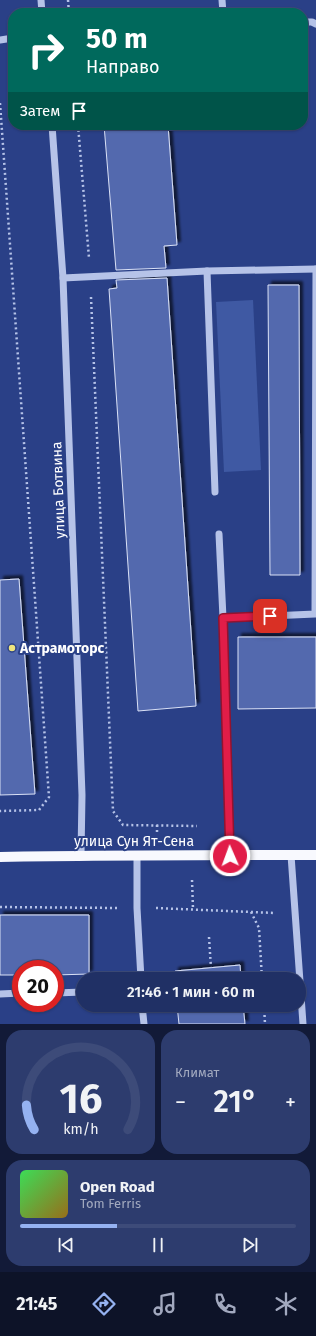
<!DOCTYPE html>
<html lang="ru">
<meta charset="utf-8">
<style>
:root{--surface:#203065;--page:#2d3c6e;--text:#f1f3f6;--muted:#a2a9bf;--line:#3d4b79;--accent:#95b2f1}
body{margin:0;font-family:"Fira Sans",sans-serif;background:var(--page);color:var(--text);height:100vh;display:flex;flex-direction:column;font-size:15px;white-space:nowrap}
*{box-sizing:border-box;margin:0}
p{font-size:13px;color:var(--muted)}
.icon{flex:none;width:22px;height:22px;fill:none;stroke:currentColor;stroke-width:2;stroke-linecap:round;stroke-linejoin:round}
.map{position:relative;height:1024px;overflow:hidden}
.panel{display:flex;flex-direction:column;gap:6px;padding:6px;background:#121a38;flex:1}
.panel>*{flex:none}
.banner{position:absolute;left:8px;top:8px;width:300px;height:122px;border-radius:16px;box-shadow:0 1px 3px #0004,0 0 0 1px var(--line);background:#00695c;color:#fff;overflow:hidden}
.speed{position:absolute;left:12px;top:960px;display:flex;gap:8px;font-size:20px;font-weight:700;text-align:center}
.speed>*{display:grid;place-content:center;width:52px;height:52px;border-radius:50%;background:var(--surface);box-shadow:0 1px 3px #0004,0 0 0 1px var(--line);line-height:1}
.speed .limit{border:6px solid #d22;background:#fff;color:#111}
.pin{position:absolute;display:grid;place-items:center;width:34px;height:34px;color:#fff;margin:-17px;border-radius:8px;box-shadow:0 2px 6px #0006}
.me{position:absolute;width:44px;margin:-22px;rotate:358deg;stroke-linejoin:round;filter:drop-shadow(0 0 3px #0008)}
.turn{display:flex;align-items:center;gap:14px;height:84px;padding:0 12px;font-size:18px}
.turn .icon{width:52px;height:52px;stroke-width:2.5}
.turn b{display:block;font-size:28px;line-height:34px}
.then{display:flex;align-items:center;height:38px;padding:0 12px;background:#0003;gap:8px;font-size:15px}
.big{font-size:30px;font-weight:600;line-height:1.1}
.panel .widget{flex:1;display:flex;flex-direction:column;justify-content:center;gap:6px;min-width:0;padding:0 14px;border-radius:16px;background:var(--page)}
.panel .dial{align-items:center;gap:0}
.dial svg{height:104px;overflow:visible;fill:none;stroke:var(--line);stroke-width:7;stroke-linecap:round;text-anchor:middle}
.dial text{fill:var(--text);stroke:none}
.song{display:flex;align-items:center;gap:12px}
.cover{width:48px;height:48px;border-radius:6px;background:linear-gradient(135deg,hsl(130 70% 55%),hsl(40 70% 35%))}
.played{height:4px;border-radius:2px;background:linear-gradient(90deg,var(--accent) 35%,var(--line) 35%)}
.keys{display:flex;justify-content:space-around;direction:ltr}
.heat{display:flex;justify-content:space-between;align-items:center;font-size:22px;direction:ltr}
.panel .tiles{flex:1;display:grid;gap:6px;grid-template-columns:1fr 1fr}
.widget:last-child{grid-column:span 2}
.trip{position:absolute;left:76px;top:972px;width:230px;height:40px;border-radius:20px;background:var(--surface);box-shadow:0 1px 3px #0004,0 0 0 1px var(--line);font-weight:600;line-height:40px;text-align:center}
.menu{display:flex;height:64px;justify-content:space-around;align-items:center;background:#0d1328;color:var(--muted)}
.menu .icon{width:28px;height:28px}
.menu .active{color:var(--accent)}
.menu b{font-size:18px;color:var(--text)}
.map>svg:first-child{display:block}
.green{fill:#3f59a3}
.building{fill:#5369ae;stroke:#dae1f6;filter:url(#shadow)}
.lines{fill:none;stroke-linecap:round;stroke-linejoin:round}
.path{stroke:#b6c3e8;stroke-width:2.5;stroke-dasharray:2 3;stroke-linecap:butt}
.minor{stroke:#b6c3e8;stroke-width:7}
.major{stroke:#f8f9fe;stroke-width:10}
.route-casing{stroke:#92132f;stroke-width:10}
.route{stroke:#e11d48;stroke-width:7}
.poi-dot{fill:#eee47e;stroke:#2a4087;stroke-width:1.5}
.labels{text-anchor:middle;stroke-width:4;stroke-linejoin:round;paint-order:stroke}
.street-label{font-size:14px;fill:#fff;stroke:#2a4087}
.poi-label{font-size:14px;font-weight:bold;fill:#fff;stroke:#2a4087;text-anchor:start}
</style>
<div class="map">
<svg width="316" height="1024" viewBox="0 0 316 1024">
<defs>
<filter id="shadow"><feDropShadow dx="3.5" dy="-3.5" stdDeviation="1" flood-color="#0009"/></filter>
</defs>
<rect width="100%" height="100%" fill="#2a4087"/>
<!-- green -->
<path class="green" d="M 253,300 L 261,470 L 224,472 L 216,302 Z"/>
<!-- building -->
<g class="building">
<path d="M 104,125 L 168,125 L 177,245 L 164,246 L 166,268 L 116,270 Z"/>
<path d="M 167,278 L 196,706 L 138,711 L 109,289 L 117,288 L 116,280 Z"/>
<path d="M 268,285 L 299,285 L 300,575 L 270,575 Z"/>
<path d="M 19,579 L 35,794 L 0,795 L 0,580 Z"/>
<path d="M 238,637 L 316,637 L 316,708 L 238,709 Z"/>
<path d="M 0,915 L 89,915 L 89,974 L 55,975 L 55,969 L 21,969 L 21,975 L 0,975 Z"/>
<path d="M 240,965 L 241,979 L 175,979 L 175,971 Z"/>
<path d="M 177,1005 L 243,1005 L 245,1024 L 179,1024 Z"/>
</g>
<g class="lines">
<!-- path -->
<g class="path">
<path d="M 68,0 L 69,13"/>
<path d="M 0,103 L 49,797 L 39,810 L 0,811"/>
<path d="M 78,125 L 89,258"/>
<path d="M 91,297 L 113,811 L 123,825 L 197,826"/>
<path d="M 157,825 L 157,835"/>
<path d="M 192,880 L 193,909"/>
<path d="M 0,907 L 117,908"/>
<path d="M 156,908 L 275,913"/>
<path d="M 251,912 L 259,928 L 262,979"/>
<path d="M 209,937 L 211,968"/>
<path d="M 264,1005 L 265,1024"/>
</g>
<!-- minor -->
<g class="minor">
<path d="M 41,0 L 42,13"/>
<path d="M 222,0 L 223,13"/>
<path d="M 303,22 L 312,22 L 316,24"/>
<path d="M 0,40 L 13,38"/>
<path d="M 52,125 L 63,278 L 82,795 L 81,855"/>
<path d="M 207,271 L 215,492"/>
<path d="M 63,278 L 207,271 L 316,269"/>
<path d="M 219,534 L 223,618"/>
<path d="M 137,855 L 137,908 L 141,979"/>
<path d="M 291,855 L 303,1024"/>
<path d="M 230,856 L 223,618 L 315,614 L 316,269"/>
<path d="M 55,993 L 83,992"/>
<path d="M 0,994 L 21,993"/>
<path d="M 142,1005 L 144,1024"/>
</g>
<!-- major -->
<path class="major" d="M 0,857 C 105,855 211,855 316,855"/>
</g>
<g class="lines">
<!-- route casing -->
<g class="route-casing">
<path id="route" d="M 230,856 L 223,618 L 270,616"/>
</g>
<!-- route -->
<use href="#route" class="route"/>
</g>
<!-- markers -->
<circle class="poi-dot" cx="12" cy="648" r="4"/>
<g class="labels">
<!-- street labels -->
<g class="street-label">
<text transform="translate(58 490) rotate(-92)" y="5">улица Ботвина</text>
<text x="134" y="846">улица Сун Ят-Сена</text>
</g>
<!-- poi labels -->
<g class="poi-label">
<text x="20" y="653">Астрамоторс</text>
</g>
</g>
</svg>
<div class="speed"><div class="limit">20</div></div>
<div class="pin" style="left:270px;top:616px;background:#d93025"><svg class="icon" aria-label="arrive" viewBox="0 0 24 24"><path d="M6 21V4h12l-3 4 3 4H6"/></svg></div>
<svg class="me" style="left:230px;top:856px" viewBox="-20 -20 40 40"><circle r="17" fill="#e11d48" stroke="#fff" stroke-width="3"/><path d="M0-11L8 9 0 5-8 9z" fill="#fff"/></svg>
<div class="trip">21:46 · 1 мин · 60 m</div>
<div class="banner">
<div class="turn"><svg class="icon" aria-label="right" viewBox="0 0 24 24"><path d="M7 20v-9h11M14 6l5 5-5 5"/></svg><div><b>50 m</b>Направо</div></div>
<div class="then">Затем<svg class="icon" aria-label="arrive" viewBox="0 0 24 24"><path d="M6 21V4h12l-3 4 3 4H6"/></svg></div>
</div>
</div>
<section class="panel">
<div class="tiles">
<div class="widget dial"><svg viewBox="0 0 100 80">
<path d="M14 69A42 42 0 1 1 86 69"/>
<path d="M14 69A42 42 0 0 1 8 50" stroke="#95b2f1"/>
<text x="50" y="56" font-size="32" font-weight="700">16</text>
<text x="50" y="72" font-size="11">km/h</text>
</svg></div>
<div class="widget"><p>Климат</p>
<div class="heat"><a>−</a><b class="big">21°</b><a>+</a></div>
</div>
<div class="widget">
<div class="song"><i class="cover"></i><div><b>Open Road</b><p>Tom Ferris</p></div></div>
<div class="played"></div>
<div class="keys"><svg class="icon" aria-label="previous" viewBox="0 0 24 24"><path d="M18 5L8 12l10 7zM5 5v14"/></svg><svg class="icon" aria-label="pause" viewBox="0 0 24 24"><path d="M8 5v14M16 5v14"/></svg><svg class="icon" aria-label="next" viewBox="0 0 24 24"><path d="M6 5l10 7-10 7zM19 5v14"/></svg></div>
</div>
</div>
</section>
<nav class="menu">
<b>21:45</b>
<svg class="icon active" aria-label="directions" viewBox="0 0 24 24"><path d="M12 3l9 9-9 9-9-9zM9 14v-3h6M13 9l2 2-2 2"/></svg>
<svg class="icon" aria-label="music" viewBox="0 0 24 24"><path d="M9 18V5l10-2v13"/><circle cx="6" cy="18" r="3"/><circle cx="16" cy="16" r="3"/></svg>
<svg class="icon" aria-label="phone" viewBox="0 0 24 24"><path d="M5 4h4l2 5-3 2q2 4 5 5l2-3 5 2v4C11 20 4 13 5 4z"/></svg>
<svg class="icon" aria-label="climate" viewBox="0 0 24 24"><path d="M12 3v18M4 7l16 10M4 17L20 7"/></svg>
</nav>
